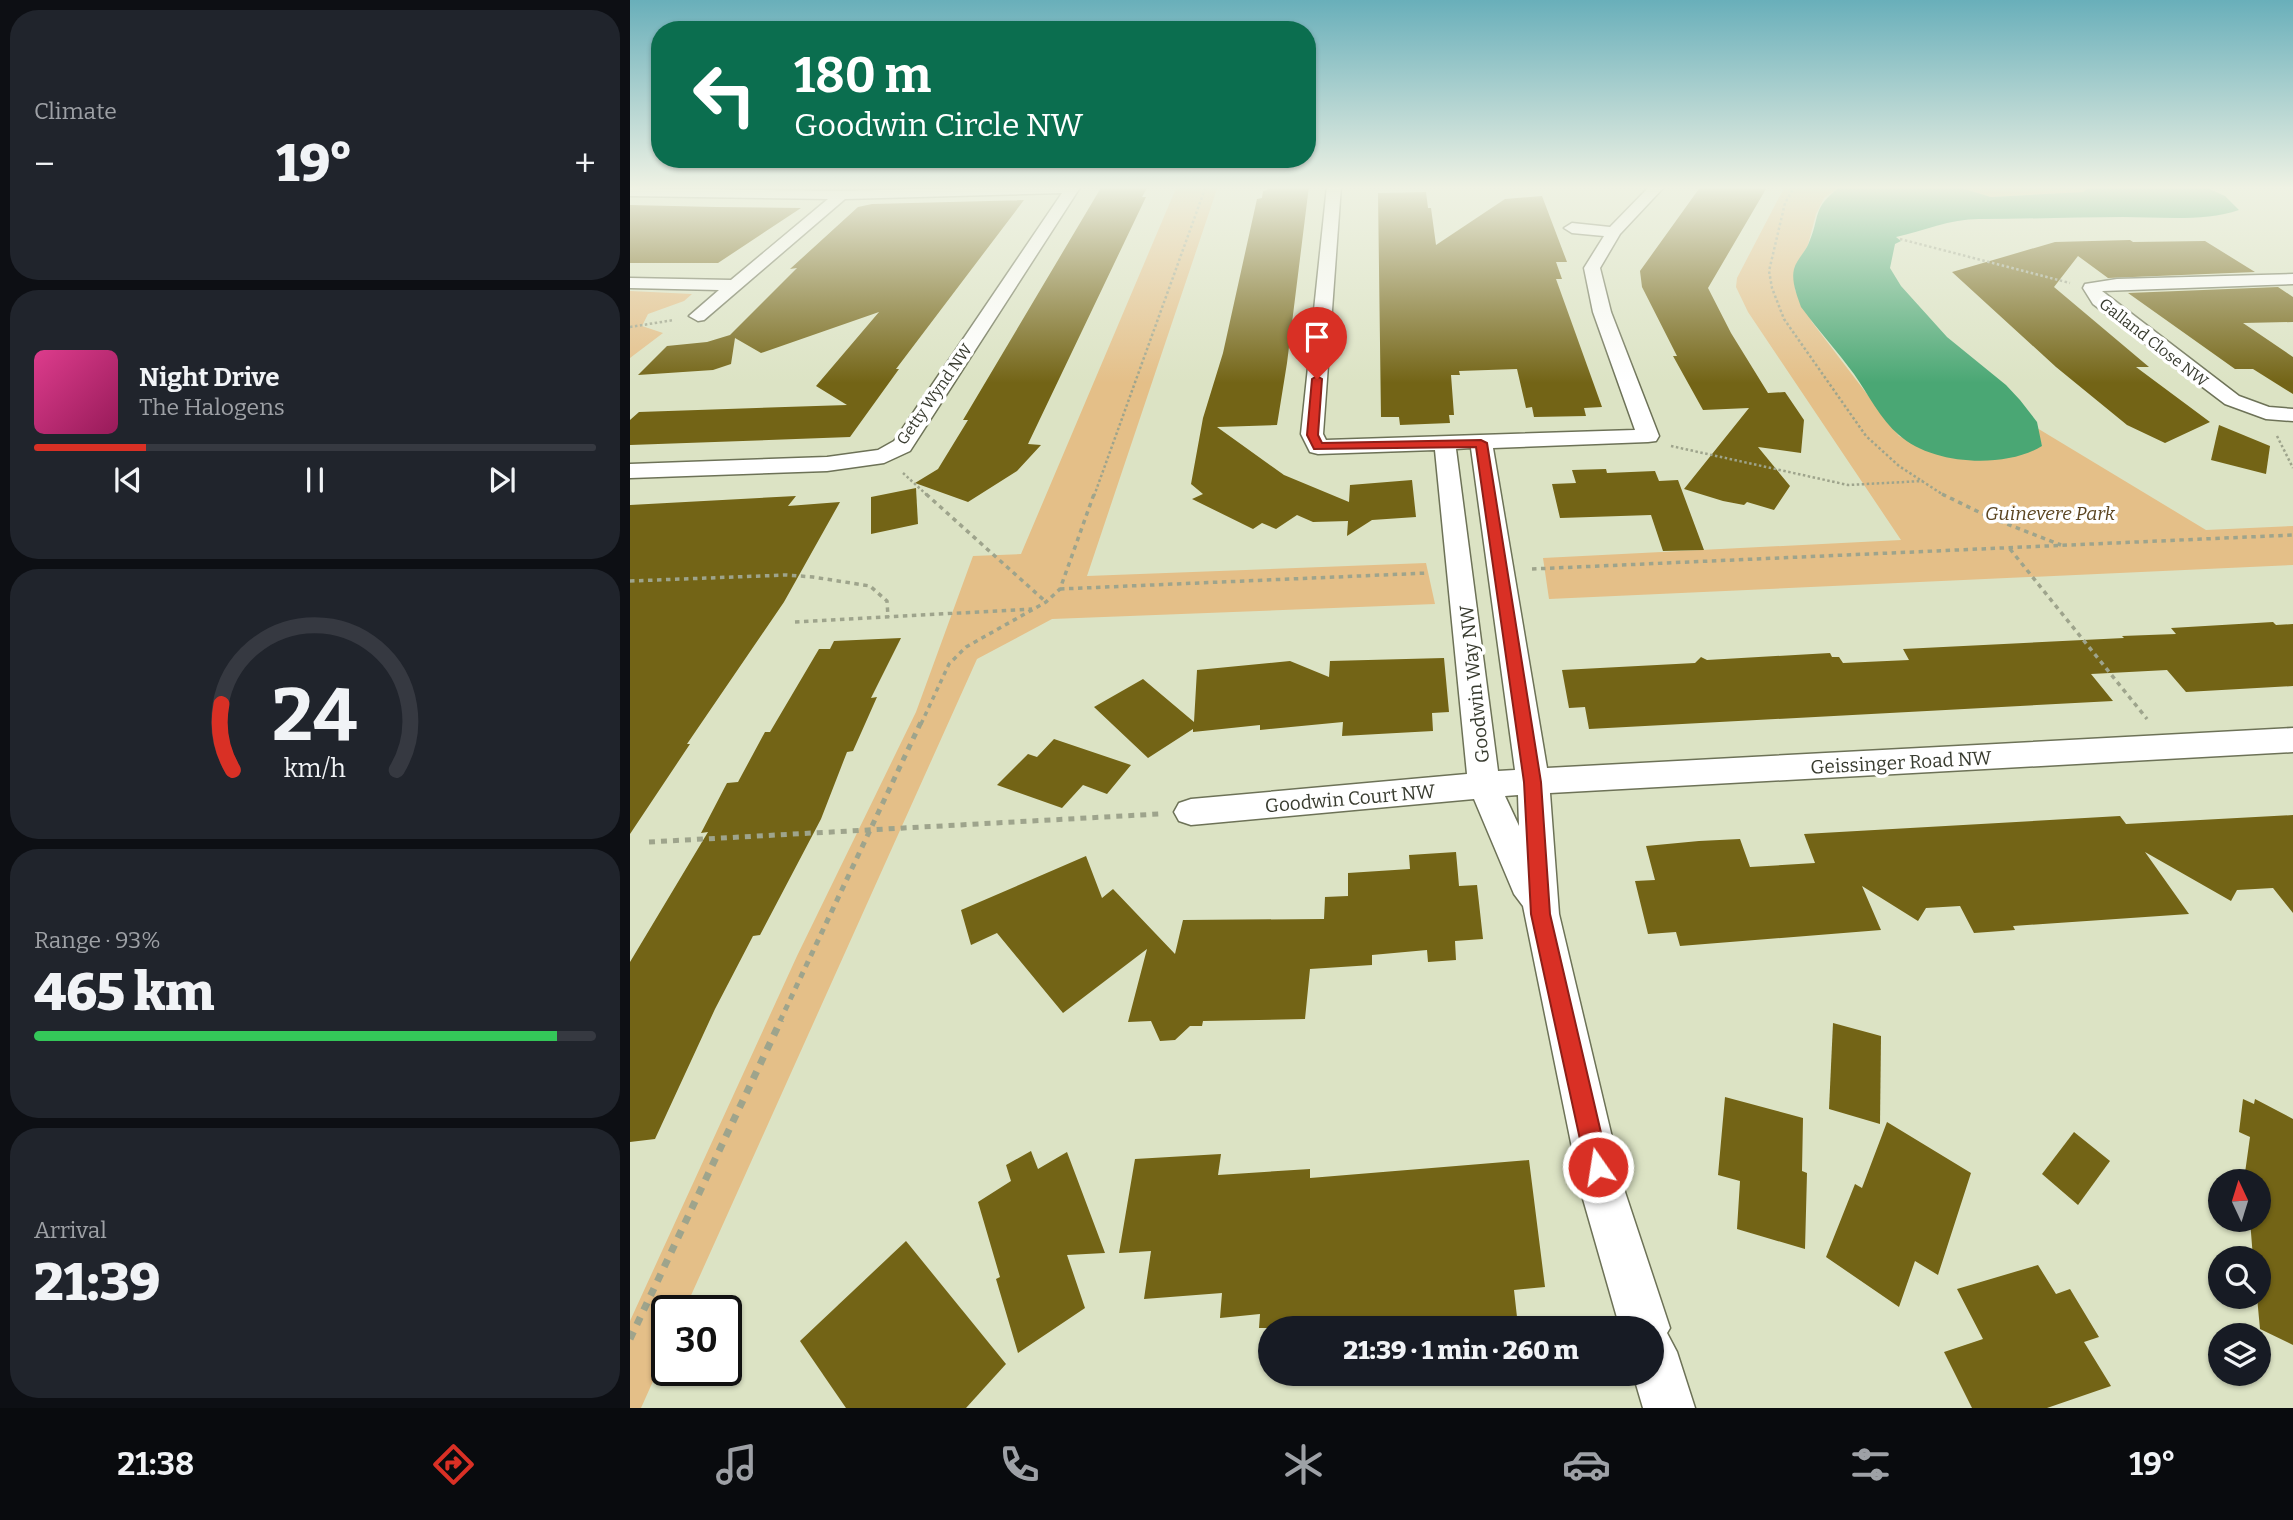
<!DOCTYPE html>
<meta charset="utf-8">
<style>
:root{--surface:#171b24;--page:#20242c;--text:#f1f3f6;--muted:#9ea1a6;--line:#363941;--accent:#d93025}
body{margin:0;font-family:Bitter,serif;background:var(--page);color:var(--text);height:100vh;display:flex;flex-direction:column;font-size:26px;white-space:nowrap}
*{box-sizing:border-box;margin:0}
p{font-size:23px;color:var(--muted)}
.icon{flex:none;width:38px;height:38px;fill:none;stroke:currentColor;stroke-width:2;stroke-linecap:round;stroke-linejoin:round}
.map{position:relative;flex:1;overflow:hidden}
.drawer{display:flex;flex-direction:column;gap:10px;padding:10px;background:#0d0f14;width:630px}
.drawer>*{flex:none}
.banner{position:absolute;left:21px;top:21px;width:665px;height:147px;border-radius:28px;box-shadow:0 2px 5px #0004;background:#0b6e4f;color:#fff;overflow:hidden}
.needle{width:46px;rotate:356deg}
.fabs{position:absolute;left:1578px;top:1169px;display:grid;gap:14px}
.fabs a{display:grid;place-items:center;width:63px;height:63px;border-radius:50%;background:var(--surface);box-shadow:0 2px 5px #0004;font-size:35px}
.speed{position:absolute;left:21px;top:1295px;display:flex;gap:14px;font-size:35px;font-weight:700;text-align:center}
.speed>*{display:grid;place-content:center;width:91px;height:91px;border-radius:50%;background:var(--surface);box-shadow:0 2px 5px #0004;line-height:1}
.speed .limit{border:4px solid #111;border-radius:10px;background:#fff;color:#111}
.pin{position:absolute;display:grid;place-items:center;width:60px;height:60px;color:#fff;margin:-72px -30px;border-radius:50% 50% 50% 0;rotate:-45deg;box-shadow:0 0 7px #0007}
.pin .icon{rotate:45deg}
.me{position:absolute;width:77px;margin:-38px;rotate:347deg;stroke-linejoin:round;filter:drop-shadow(0 0 5px #0008)}
.turn{display:flex;align-items:center;gap:24px;height:147px;padding:0 28px;font-size:32px}
.turn .icon{width:91px;height:91px;stroke-width:2.5}
.turn b{display:block;font-size:49px;line-height:60px}
.big{font-size:52px;font-weight:800;line-height:1.1}
.drawer .tile{flex:1;display:flex;flex-direction:column;justify-content:center;gap:10px;min-width:0;padding:0 24px;border-radius:28px;background:var(--page)}
.drawer .dial{align-items:center;gap:0}
.dial svg{height:182px;overflow:visible;fill:none;stroke:var(--line);stroke-width:7;stroke-linecap:round;text-anchor:middle}
.dial text{fill:var(--text);stroke:none}
.song{display:flex;align-items:center;gap:21px}
.cover{width:84px;height:84px;border-radius:10px;background:linear-gradient(135deg,hsl(330 70% 55%),hsl(330 70% 35%))}
.played{height:7px;border-radius:4px;background:linear-gradient(90deg,var(--accent) 20%,var(--line) 20%)}
.keys{display:flex;justify-content:space-around;direction:ltr}
.heat{display:flex;justify-content:space-between;align-items:center;font-size:38px;direction:ltr}
.charge{height:10px;border-radius:5px;background:linear-gradient(90deg,#34c759 93%,var(--line) 0)}
.trip{position:absolute;left:628px;top:1316px;width:406px;height:70px;border-radius:35px;background:var(--surface);box-shadow:0 2px 5px #0004;font-weight:800;line-height:70px;text-align:center}
.dock{display:flex;height:112px;justify-content:space-around;align-items:center;background:#090b0e;color:var(--muted)}
.dock .icon{width:49px;height:49px}
.dock .on{color:var(--accent)}
.dock b{font-size:32px;color:var(--text)}
main{display:flex;flex:1;min-height:0}
.map>svg:first-child{display:block}
.green{fill:#e4bf88}
.water{fill:#4aa774}
.building{fill:#736416}
.lines{fill:none;stroke-linecap:round;stroke-linejoin:round}
.minor-casing{stroke:#6d7257;stroke-width:3}
.path-far3{stroke:#9ea48c;stroke-width:2.5;stroke-dasharray:2.5 2.5;stroke-linecap:butt}
.path-far2{stroke:#9ea48c;stroke-width:3.5;stroke-dasharray:4.5 4.5;stroke-linecap:butt}
.path-far1{stroke:#9ea48c;stroke-width:5;stroke-dasharray:6 6;stroke-linecap:butt}
.path{stroke:#9ea48c;stroke-width:7;stroke-dasharray:8 8;stroke-linecap:butt}
.minor{fill:#fff;fill-rule:evenodd}
.route{fill:#d93025;stroke:#8d1f18;stroke-width:2}
.labels{text-anchor:middle;stroke-width:7;stroke-linejoin:round;paint-order:stroke}
.far-street-label{font-size:16px;fill:#383b2f;stroke:#fff}
.park-label{font-size:19px;font-style:italic;fill:#5c4622;stroke:#fff}
.street-label{font-size:19px;fill:#383b2f;stroke:#fff}
</style>
<main>
<section class="drawer">
<div class="tile"><p>Climate</p>
<div class="heat"><a>−</a><b class="big">19°</b><a>+</a></div>
</div>
<div class="tile">
<div class="song"><i class="cover"></i><div><b>Night Drive</b><p>The Halogens</p></div></div>
<div class="played"></div>
<div class="keys"><svg class="icon" aria-label="previous" viewBox="0 0 24 24"><path d="M18 5L8 12l10 7zM5 5v14"/></svg><svg class="icon" aria-label="pause" viewBox="0 0 24 24"><path d="M8 5v14M16 5v14"/></svg><svg class="icon" aria-label="next" viewBox="0 0 24 24"><path d="M6 5l10 7-10 7zM19 5v14"/></svg></div>
</div>
<div class="tile dial"><svg viewBox="0 0 100 80">
<path d="M14 69A42 42 0 1 1 86 69"/>
<path d="M14 69A42 42 0 0 1 9 40" stroke="#d93025"/>
<text x="50" y="56" font-size="32" font-weight="700">24</text>
<text x="50" y="72" font-size="11">km/h</text>
</svg></div>
<div class="tile"><p>Range · 93%</p><b class="big">465 km</b><div class="charge"></div></div>
<div class="tile"><p>Arrival</p><b class="big">21:39</b></div>
</section>
<div class="map">
<svg width="1663" height="1408" viewBox="0 0 1663 1408">
<rect width="100%" height="100%" fill="#dce3c4"/>
<!-- green -->
<g class="green">
<path d="M 547,186 L 588,186 L 457,576 L 796,563 L 805,604 L 422,619 L 347,659 L 54,1311 L 37,1311 L 37,1350 L 11,1408 L 0,1408 L 0,1321 L 167,956 L 286,712 L 343,556 L 391,554 Z"/>
<path d="M 1155,186 L 1211,186 L 1194,198 L 1186,214 L 1178,245 L 1164,269 L 1165,290 L 1182,322 L 1269,436 L 1321,458 L 1412,446 L 1407,428 L 1576,530 L 1663,526 L 1663,565 L 919,599 L 913,558 L 1271,540 L 1118,312 L 1106,287 L 1107,278 Z"/>
<path d="M 1325,186 L 1454,186 L 1458,189 L 1453,192 L 1361,197 Z"/>
<path d="M 0,291 L 62,294 L 54,301 L 18,314 L 12,326 L 33,333 L 0,358 Z"/>
</g>
<!-- water -->
<path class="water" d="M 1211,186 L 1325,186 L 1361,197 L 1453,192 L 1457,189 L 1454,186 L 1573,186 L 1595,196 L 1609,210 C 1574,222 1529,217 1493,217 C 1445,217 1397,219 1349,219 C 1320,219 1293,231 1266,237 L 1271,241 L 1265,244 L 1260,268 L 1271,286 L 1317,337 L 1376,385 L 1390,400 L 1407,422 L 1412,446 C 1375,469 1302,465 1269,435 C 1251,420 1238,394 1224,374 C 1207,351 1188,330 1171,307 C 1167,295 1161,281 1164,269 C 1166,261 1174,253 1178,245 C 1191,216 1181,208 1211,186 Z"/>
<!-- building -->
<g class="building">
<path d="M 472,186 L 515,186 L 514,188 L 517,188 L 512,197 L 516,197 L 398,444 L 411,445 L 387,471 L 338,502 L 285,483 L 308,469 L 338,420 L 333,420 Z"/>
<path d="M 679,186 L 657,363 L 647,425 L 587,427 L 654,475 L 719,502 L 720,485 L 782,480 L 786,517 L 742,520 L 717,536 L 718,521 L 683,522 L 667,515 L 646,529 L 632,523 L 623,529 L 562,499 L 573,494 L 561,484 L 573,418 L 593,353 L 627,199 L 632,198 L 633,191 L 645,187 Z"/>
<path d="M 1071,186 L 1136,189 L 1078,288 L 1101,333 L 1138,393 L 1155,392 L 1174,420 L 1171,453 L 1128,447 L 1160,486 L 1144,510 L 1117,502 L 1114,505 L 1093,501 L 1054,489 L 1119,408 L 1073,410 L 1043,356 L 1047,356 L 1012,287 L 1010,271 Z"/>
<path d="M 796,192 L 798,208 L 801,208 L 806,245 L 875,199 L 912,196 L 937,262 L 926,262 L 932,279 L 926,279 L 972,407 L 954,408 L 956,416 L 904,417 L 902,407 L 896,408 L 887,369 L 829,371 L 830,375 L 821,375 L 824,415 L 819,415 L 820,423 L 770,425 L 769,417 L 751,417 L 748,193 Z"/>
<path d="M 394,200 L 266,369 L 269,369 L 220,437 L 0,445 L 0,420 L 9,412 L 217,405 L 186,386 L 249,312 L 131,353 L 105,338 L 101,364 L 83,370 L 8,375 L 37,346 L 77,342 L 100,335 L 167,268 L 160,269 L 228,207 L 242,204 Z"/>
<path d="M 0,205 L 86,207 L 171,208 L 88,263 L 0,263 Z"/>
<path d="M 1500,240 L 1503,242 L 1575,241 L 1625,272 L 1478,278 L 1448,256 L 1424,287 L 1519,367 L 1506,367 L 1580,422 L 1535,443 L 1497,425 L 1426,367 L 1322,272 L 1425,242 Z"/>
<path d="M 1648,287 L 1663,297 L 1663,322 L 1613,323 L 1663,357 L 1663,394 L 1623,369 L 1605,369 L 1498,293 Z"/>
<path d="M 1589,425 L 1640,446 L 1636,474 L 1581,460 Z"/>
<path d="M 976,469 L 977,473 L 1025,471 L 1029,481 L 1048,480 L 1074,550 L 1033,551 L 1021,515 L 930,518 L 922,484 L 946,483 L 942,470 Z"/>
<path d="M 286,488 L 288,524 L 241,534 L 241,497 Z"/>
<path d="M 166,496 L 158,506 L 210,502 L 154,602 L 57,744 L 60,744 L 0,834 L 0,505 Z"/>
<path d="M 1643,622 L 1646,625 L 1663,624 L 1663,686 L 1556,692 L 1537,670 L 1461,674 L 1483,701 L 959,729 L 955,707 L 939,708 L 932,670 L 1065,663 L 1071,657 L 1077,660 L 1200,653 L 1202,657 L 1209,657 L 1213,663 L 1279,660 L 1273,649 L 1494,638 L 1492,636 L 1546,634 L 1541,628 Z"/>
<path d="M 271,638 L 241,698 L 247,697 L 223,751 L 217,752 L 191,819 L 130,935 L 123,936 L 85,1009 L 25,1139 L 0,1142 L 0,962 L 78,832 L 71,833 L 97,783 L 108,782 L 135,732 L 140,732 L 189,649 L 200,649 L 204,641 Z"/>
<path d="M 814,658 L 819,712 L 802,713 L 803,731 L 712,736 L 713,722 L 630,730 L 630,725 L 563,732 L 563,729 L 518,758 L 464,707 L 513,679 L 564,722 L 567,670 L 660,661 L 699,677 L 700,661 Z"/>
<path d="M 424,739 L 501,765 L 477,794 L 453,785 L 432,808 L 367,785 L 398,754 L 407,757 Z"/>
<path d="M 1663,815 L 1663,913 L 1643,888 L 1607,890 L 1601,901 L 1515,852 L 1559,914 L 1383,926 L 1385,930 L 1344,933 L 1330,906 L 1296,908 L 1288,921 L 1232,886 L 1251,930 L 1050,946 L 1046,932 L 1018,934 L 1005,881 L 1025,880 L 1016,846 L 1069,841 L 1110,839 L 1120,867 L 1185,863 L 1174,834 L 1490,816 L 1496,824 Z"/>
<path d="M 826,852 L 829,886 L 847,885 L 853,939 L 825,941 L 826,960 L 798,962 L 797,950 L 742,955 L 742,965 L 680,969 L 675,1019 L 573,1021 L 572,1026 L 560,1026 L 545,1040 L 530,1041 L 521,1021 L 498,1022 L 517,949 L 433,1013 L 367,933 L 341,945 L 331,910 L 456,856 L 472,898 L 483,889 L 545,954 L 553,920 L 694,919 L 695,897 L 718,896 L 718,873 L 780,869 L 779,855 Z"/>
<path d="M 1203,1023 L 1251,1036 L 1250,1124 L 1199,1109 Z"/>
<path d="M 1095,1097 L 1173,1118 L 1172,1171 L 1177,1173 L 1175,1249 L 1107,1229 L 1110,1181 L 1088,1175 Z"/>
<path d="M 1613,1099 L 1624,1104 L 1625,1099 L 1663,1119 L 1663,1345 L 1630,1329 L 1627,1297 L 1629,1297 L 1629,1258 L 1623,1258 L 1620,1220 L 1629,1220 L 1629,1181 L 1614,1180 L 1620,1137 L 1609,1132 Z"/>
<path d="M 1257,1122 L 1341,1173 L 1308,1275 L 1285,1261 L 1269,1307 L 1196,1257 L 1225,1184 L 1232,1188 Z"/>
<path d="M 1444,1132 L 1480,1161 L 1448,1205 L 1412,1174 Z"/>
<path d="M 401,1151 L 408,1169 L 437,1152 L 475,1253 L 437,1255 L 455,1308 L 388,1353 L 366,1279 L 370,1277 L 348,1202 L 381,1181 L 376,1165 Z"/>
<path d="M 591,1154 L 588,1175 L 680,1169 L 680,1178 L 899,1160 L 915,1287 L 884,1290 L 888,1326 L 865,1328 L 629,1328 L 630,1314 L 590,1318 L 592,1293 L 514,1299 L 521,1251 L 489,1253 L 505,1159 Z"/>
<path d="M 276,1241 L 376,1364 L 336,1408 L 216,1408 L 170,1341 Z"/>
<path d="M 1408,1265 L 1426,1294 L 1440,1289 L 1469,1337 L 1454,1342 L 1481,1386 L 1417,1408 L 1342,1408 L 1314,1352 L 1353,1339 L 1327,1289 Z"/>
</g>
<g class="lines">
<!-- minor casing -->
<g class="minor-casing">
<g id="minor">
<path d="M 403,186 L 451,186 L 280,451 L 254,463 L 197,471 L 0,478 L 0,464 L 197,457 L 248,450 L 264,441 L 432,193 L 215,199 L 74,320 L 68,321 L 59,316 L 89,290 L 0,288 L 0,278 L 101,280 L 198,199 L 0,196 L 0,188 L 211,191 Z"/>
<path d="M 697,186 L 711,186 L 693,434 L 696,440 L 1005,430 L 963,312 L 954,268 L 974,236 L 942,233 L 934,228 L 942,223 L 980,227 L 1020,186 L 1035,186 L 990,234 L 970,268 L 981,312 L 1029,436 L 1026,441 L 1018,442 L 863,448 L 917,768 L 1663,728 L 1663,752 L 920,793 L 929,914 L 995,1192 L 1040,1328 L 1037,1333 L 1047,1352 L 1065,1408 L 1013,1408 L 1003,1374 L 1022,1374 L 1022,1328 L 990,1328 L 951,1192 L 893,906 L 884,894 L 844,799 L 561,825 L 549,821 L 544,812 L 549,803 L 561,799 L 837,774 L 805,450 L 688,454 L 680,452 L 671,434 ZM 841,448 L 885,770 L 868,771 L 826,449 ZM 888,795 L 889,826 L 875,796 Z"/>
<path d="M 1663,274 L 1663,284 L 1472,291 L 1609,396 L 1639,407 L 1663,409 L 1663,421 L 1636,419 L 1595,404 L 1463,304 L 1453,288 L 1455,284 L 1487,279 Z"/>
</g>
</g>
<!-- path-far3 -->
<g class="path-far3">
<path d="M 1165,186 L 1155,203 L 1139,271 L 1142,288 L 1154,319 L 1236,436 L 1269,466 L 1315,496"/>
<path d="M 1270,239 L 1440,283"/>
<path d="M 0,327 L 44,320"/>
<path d="M 1647,436 L 1663,468"/>
<path d="M 1041,446 L 1218,485 L 1293,481"/>
<path d="M 273,473 L 298,496"/>
<path d="M 464,496 L 576,186"/>
</g>
<!-- path-far2 -->
<g class="path-far2">
<path d="M 296,494 L 416,602"/>
<path d="M 1312,494 L 1359,517 L 1431,545"/>
<path d="M 1380,549 L 1517,719"/>
<path d="M 902,569 L 1663,535"/>
<path d="M 0,581 L 156,575 L 183,577 L 240,586 L 257,601 L 258,617"/>
<path d="M 430,589 L 798,573"/>
<path d="M 165,622 L 402,609"/>
<path d="M 291,724 L 319,664 L 336,647 L 416,602 L 430,589 L 464,494"/>
</g>
<!-- path-far1 -->
<g class="path-far1">
<path d="M 19,842 L 529,814"/>
<path d="M 150,1021 L 291,722"/>
</g>
<!-- path -->
<path class="path" d="M 0,1339 L 151,1020"/>
<!-- minor -->
<use href="#minor" class="minor"/>
</g>
<!-- sky -->
<linearGradient id="sky" x2="0" y2="1"><stop stop-color="#69afba"/><stop offset="0.49" stop-color="#eff2e4"/><stop offset="1" stop-color="#eff2e4" stop-opacity="0"/></linearGradient>
<rect width="1663" height="383" fill="url(#sky)"/>
<!-- route -->
<path class="route" d="M 687,376 L 692,379 L 688,435 L 692,443 L 851,440 L 857,443 L 911,782 L 920,914 L 979,1167 L 976,1175 L 968,1179 L 959,1175 L 956,1167 L 901,914 L 894,782 L 846,447 L 684,449 L 677,435 L 682,379 Z"/>
<g class="labels">
<!-- far-street labels -->
<g class="far-street-label">
<text transform="translate(1524 342) rotate(38)" y="6">Galland Close NW</text>
<text transform="translate(304 394) rotate(-55)" y="6">Getty Wynd NW</text>
</g>
<!-- park labels -->
<g class="park-label">
<text x="1420" y="520">Guinevere Park</text>
</g>
<!-- street labels -->
<g class="street-label">
<text transform="translate(844 684) rotate(-96)" y="7">Goodwin Way NW</text>
<text transform="translate(1271 762) rotate(-3)" y="7">Geissinger Road NW</text>
<text transform="translate(720 798) rotate(-5)" y="7">Goodwin Court NW</text>
</g>
</g>
</svg>
<div class="fabs">
<a><svg class="needle" viewBox="-14 -14 28 28"><path d="M0-13l5 13h-10z" fill="#e53935"/><path d="M0 13l5-13h-10z" fill="#9ea1a6"/></svg></a>
<a><svg class="icon" aria-label="search" viewBox="0 0 24 24"><circle cx="10" cy="10" r="6"/><path d="M15 15l6 6"/></svg></a>
<a><svg class="icon" aria-label="layers" viewBox="0 0 24 24"><path d="M12 4l9 5-9 5-9-5zM3 14l9 5 9-5"/></svg></a>
</div>
<div class="speed"><div class="limit">30</div></div>
<div class="pin" style="left:687px;top:379px;background:#d93025"><svg class="icon" aria-label="arrive" viewBox="0 0 24 24"><path d="M6 21V4h12l-3 4 3 4H6"/></svg></div>
<svg class="me" style="left:968px;top:1167px" viewBox="-20 -20 40 40"><circle r="17" fill="#d93025" stroke="#fff" stroke-width="3"/><path d="M0-11L8 9 0 5-8 9z" fill="#fff"/></svg>
<div class="trip">21:39 · 1 min · 260 m</div>
<div class="banner">
<div class="turn"><svg class="icon" aria-label="left" viewBox="0 0 24 24"><path d="M17 20v-9H6M10 6l-5 5 5 5"/></svg><div><b>180 m</b>Goodwin Circle NW</div></div>
</div>
</div>
</main>
<nav class="dock">
<b>21:38</b>
<svg class="icon on" aria-label="directions" viewBox="0 0 24 24"><path d="M12 3l9 9-9 9-9-9zM9 14v-3h6M13 9l2 2-2 2"/></svg>
<svg class="icon" aria-label="music" viewBox="0 0 24 24"><path d="M9 18V5l10-2v13"/><circle cx="6" cy="18" r="3"/><circle cx="16" cy="16" r="3"/></svg>
<svg class="icon" aria-label="phone" viewBox="0 0 24 24"><path d="M5 4h4l2 5-3 2q2 4 5 5l2-3 5 2v4C11 20 4 13 5 4z"/></svg>
<svg class="icon" aria-label="climate" viewBox="0 0 24 24"><path d="M12 3v18M4 7l16 10M4 17L20 7"/></svg>
<svg class="icon" aria-label="car" viewBox="0 0 24 24"><path d="M5 17H2v-5l4-1 3-4h7l3 4 3 1v5h-3M9 17h6M6 11h13"/><circle cx="7" cy="17" r="2"/><circle cx="17" cy="17" r="2"/></svg>
<svg class="icon" aria-label="filters" viewBox="0 0 24 24"><path d="M4 7h16M4 17h16"/><circle cx="9" cy="7" r="2"/><circle cx="15" cy="17" r="2"/></svg>
<b>19°</b>
</nav>
